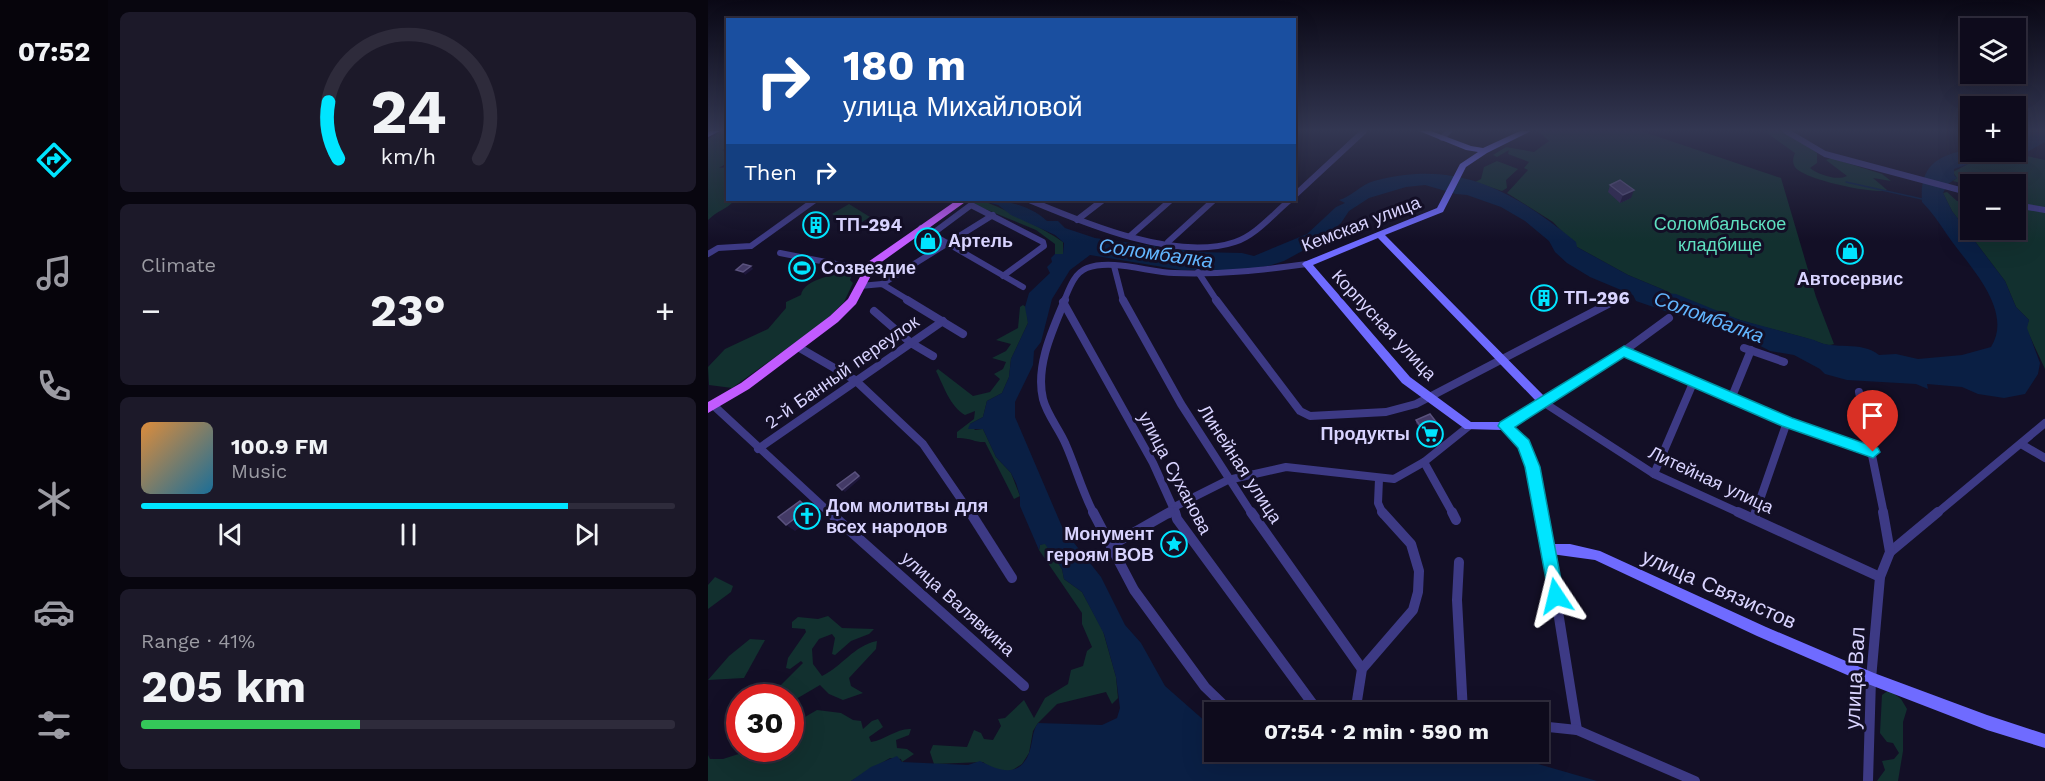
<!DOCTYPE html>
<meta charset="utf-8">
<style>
:root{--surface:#0e0b1c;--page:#1c1929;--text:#f1f3f6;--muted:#9b9ba3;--line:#2e2b3b;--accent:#00e5ff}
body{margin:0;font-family:"Work Sans",sans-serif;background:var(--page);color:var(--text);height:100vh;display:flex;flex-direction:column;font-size:22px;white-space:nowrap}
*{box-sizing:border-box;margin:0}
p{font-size:20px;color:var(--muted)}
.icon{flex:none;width:33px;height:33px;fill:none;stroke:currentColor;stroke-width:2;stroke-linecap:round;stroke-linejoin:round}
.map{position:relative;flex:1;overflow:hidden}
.drawer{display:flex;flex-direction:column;gap:12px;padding:12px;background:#08060f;width:600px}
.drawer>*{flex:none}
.top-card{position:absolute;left:18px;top:18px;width:570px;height:183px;border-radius:0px;box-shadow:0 6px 24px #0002,0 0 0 2px var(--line);background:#1a4fa0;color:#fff;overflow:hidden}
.buttons{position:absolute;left:1252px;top:18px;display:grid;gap:12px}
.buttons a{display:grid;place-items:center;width:66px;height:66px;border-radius:0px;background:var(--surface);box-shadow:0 6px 24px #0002,0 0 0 2px var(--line);font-size:30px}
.speed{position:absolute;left:18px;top:684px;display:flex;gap:12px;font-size:30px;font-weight:700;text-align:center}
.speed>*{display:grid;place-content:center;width:78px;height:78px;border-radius:50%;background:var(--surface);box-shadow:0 6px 24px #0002,0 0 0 2px var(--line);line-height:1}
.speed .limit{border:9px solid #d22;background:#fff;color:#111}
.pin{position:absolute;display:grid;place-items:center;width:51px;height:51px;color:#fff;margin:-62px -26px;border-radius:50% 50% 50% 0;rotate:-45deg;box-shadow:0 0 6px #0007}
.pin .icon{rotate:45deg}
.me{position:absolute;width:66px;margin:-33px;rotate:350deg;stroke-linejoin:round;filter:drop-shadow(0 0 4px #0008)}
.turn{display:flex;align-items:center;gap:21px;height:126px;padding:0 18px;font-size:27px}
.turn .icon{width:78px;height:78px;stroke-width:2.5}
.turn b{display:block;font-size:42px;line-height:51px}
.then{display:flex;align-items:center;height:57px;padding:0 18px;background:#0003;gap:12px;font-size:22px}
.big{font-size:45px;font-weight:700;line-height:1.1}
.drawer .tile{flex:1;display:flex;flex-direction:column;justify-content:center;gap:9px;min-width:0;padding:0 21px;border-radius:9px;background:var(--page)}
.drawer .dial{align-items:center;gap:0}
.dial svg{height:156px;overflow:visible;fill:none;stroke:var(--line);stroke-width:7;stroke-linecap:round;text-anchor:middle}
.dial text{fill:var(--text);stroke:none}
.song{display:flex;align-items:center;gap:18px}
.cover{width:72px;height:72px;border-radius:9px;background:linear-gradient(135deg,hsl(30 70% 55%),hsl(200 70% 35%))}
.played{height:6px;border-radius:3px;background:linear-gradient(90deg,var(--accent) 80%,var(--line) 80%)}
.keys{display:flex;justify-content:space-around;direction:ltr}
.heat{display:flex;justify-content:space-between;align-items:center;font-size:33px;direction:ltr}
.charge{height:9px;border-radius:4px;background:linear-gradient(90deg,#34c759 41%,var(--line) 0)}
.trip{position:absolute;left:496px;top:702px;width:345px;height:60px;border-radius:0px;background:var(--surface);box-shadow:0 6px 24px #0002,0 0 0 2px var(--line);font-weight:700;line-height:60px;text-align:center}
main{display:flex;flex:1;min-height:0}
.tabs{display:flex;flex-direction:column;width:108px;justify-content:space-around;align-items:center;background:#06040b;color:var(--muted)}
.tabs .icon{width:42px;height:42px}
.tabs .current{color:var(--accent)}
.tabs b{font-size:27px;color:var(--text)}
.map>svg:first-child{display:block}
.green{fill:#12302f}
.water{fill:#0a1f44}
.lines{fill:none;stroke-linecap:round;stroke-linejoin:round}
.stream{stroke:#0a1f44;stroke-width:1.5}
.street-far2{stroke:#3d3a85;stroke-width:6}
.street-far1{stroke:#3d3a85;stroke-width:8}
.street{stroke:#3d3a85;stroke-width:10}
.secondary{fill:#6f6bff;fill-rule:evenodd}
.primary{fill:#c25bff;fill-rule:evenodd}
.wall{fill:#312854}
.shaded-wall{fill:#1d163a}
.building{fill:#433a66;stroke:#5a527e;stroke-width:1.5}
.route{fill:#00e5ff;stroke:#0095a6;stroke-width:1.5}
.labels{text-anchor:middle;stroke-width:6;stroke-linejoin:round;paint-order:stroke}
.street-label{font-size:18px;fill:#d9d4ff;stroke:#130f26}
.park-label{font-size:18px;fill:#5fe0c0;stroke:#130f26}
.poi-label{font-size:18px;font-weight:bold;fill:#d9d4ff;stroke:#130f26;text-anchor:start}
.water-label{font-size:20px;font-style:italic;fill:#62b6ff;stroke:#130f26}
.near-street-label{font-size:21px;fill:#d9d4ff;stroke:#130f26}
</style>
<main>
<nav class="tabs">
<b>07:52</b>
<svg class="icon current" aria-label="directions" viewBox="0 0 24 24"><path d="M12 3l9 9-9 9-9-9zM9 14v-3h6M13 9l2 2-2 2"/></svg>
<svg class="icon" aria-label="music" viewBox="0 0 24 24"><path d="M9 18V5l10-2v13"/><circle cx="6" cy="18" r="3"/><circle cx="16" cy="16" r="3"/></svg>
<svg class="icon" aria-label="phone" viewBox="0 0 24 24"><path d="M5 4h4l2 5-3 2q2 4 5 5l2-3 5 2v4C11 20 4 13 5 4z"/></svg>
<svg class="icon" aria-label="climate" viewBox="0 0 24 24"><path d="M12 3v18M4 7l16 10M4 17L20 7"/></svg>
<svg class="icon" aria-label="car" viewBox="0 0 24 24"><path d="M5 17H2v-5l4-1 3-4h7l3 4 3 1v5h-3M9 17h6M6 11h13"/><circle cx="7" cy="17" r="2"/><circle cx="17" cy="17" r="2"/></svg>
<svg class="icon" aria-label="filters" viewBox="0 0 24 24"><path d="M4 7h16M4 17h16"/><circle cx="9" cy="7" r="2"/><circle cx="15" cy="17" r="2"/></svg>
</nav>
<section class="drawer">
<div class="tile dial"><svg viewBox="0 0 100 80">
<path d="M14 69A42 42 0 1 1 86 69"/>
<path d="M14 69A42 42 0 0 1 9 40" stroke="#00e5ff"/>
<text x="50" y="56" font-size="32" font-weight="700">24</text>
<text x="50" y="72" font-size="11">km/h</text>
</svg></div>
<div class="tile"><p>Climate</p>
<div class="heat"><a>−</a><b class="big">23°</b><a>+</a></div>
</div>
<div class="tile">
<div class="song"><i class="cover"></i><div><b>100.9 FM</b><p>Music</p></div></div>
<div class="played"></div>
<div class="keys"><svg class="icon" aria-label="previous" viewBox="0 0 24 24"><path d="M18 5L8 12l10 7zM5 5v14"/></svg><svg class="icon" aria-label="pause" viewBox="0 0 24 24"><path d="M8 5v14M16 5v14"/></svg><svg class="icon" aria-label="next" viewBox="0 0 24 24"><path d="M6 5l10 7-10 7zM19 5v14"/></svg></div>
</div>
<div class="tile"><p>Range · 41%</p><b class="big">205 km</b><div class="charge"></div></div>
</section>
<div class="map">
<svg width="1337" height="781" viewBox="0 0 1337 781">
<rect width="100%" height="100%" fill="#130f26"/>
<!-- green -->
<g class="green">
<path d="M 15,131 L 19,131 L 19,148 L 14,150 L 19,152 L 19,163 L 11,168 L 19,167 L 20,200 L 27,200 C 19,209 9,211 0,220 L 0,139 Z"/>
<path d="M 830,131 L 933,131 L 1073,178 L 1108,297 L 1126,344 C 1117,347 1113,342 1104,340 C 1080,332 1056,328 1032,320 C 1007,312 983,302 958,293 L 956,290 L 920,275 L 869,247 L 845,222 L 799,193 L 820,170 L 816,168 L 821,162 L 800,154 L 801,150 L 789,157 L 785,155 L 798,147 L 826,152 L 841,141 Z"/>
<path d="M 1056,131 L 1075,131 L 1105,150 L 1109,153 L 1109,163 L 1102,168 C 1111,175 1129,181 1139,176 L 1118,160 L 1123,158 L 1174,174 L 1183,181 L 1165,178 L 1179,190 C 1167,195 1094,179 1087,167 C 1084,162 1085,158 1087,153 Z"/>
<path d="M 1314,155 L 1337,160 L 1337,369 L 1318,328 L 1321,320 L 1308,307 L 1297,281 L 1244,211 L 1235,193 L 1239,192 L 1249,201 L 1263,202 L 1263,230 L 1308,230 L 1308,207 L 1314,204 L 1308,199 L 1308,184 L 1263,186 L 1245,181 L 1249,178 L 1245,172 L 1262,163 Z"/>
<path d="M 789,161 L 810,169 L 798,180 L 799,188 L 794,191 L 767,182 L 773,179 L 776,167 Z"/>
<path d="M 269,200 C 281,200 344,233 355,242 L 355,254 L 347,254 L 347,244 L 328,230 L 265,204 Z"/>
<path d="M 141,204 L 162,217 L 146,227 L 124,214 Z"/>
<path d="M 145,271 L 142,280 L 145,283 L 136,302 L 117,321 L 24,388 L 1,385 L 0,367 L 17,349 L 60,329 L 78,308 L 78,302 L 93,295 C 96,278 131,274 145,271 Z"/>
<path d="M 315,305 L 319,308 L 320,323 L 303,359 L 301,377 L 294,393 L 279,401 L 275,417 L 262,424 L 267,430 L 275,429 L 288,457 L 303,473 L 312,496 L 306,499 L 277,442 C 269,443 260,437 249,438 L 249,432 L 266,419 L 267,411 L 257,415 C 242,407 235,384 228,371 L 230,369 L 265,396 L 282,392 L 292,379 L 286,374 L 295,369 L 298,362 L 284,358 L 298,351 L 303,344 L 288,340 L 310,328 L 312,307 Z"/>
<path d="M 337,543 L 354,569 L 356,579 L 374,592 L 395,631 L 408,677 L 410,698 L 404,704 L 398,692 L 349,704 L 330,723 L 325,731 L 321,753 L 314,764 L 303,771 L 286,771 L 275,762 L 226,764 L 222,752 L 225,745 L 259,747 L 266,730 L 273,733 L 276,739 L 285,740 L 293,726 L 290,719 L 297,718 L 316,700 L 326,718 L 337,698 L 360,684 L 363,670 L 375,666 L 379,651 L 384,647 L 374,624 L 374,613 L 331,550 L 332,545 Z"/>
<path d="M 7,577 L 25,586 L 23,592 L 0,609 L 0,585 Z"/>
<path d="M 120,616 L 134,628 L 166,629 L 161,634 L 143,641 L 127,655 L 124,654 L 127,638 L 124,634 L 111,639 L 104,649 L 105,664 L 114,676 C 135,666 145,646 169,641 L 168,649 L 141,678 L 143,686 L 155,693 L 135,700 L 121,694 L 112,685 L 83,702 L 82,698 L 61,697 L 95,663 L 93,661 L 82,669 L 78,668 L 80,658 L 98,632 L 97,629 L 84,628 L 84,622 L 90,617 L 110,619 Z"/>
<path d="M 42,639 L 57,640 L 36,678 L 0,680 L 21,656 Z"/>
<path d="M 1181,690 L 1193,699 L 1199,709 L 1195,722 L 1195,751 L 1190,781 L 1169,781 L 1177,770 L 1174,761 L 1186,759 L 1191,753 L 1185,743 L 1179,742 L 1172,733 L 1174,695 Z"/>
<path d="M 109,710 L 133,713 L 145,720 L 153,721 L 155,729 L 164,721 L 170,719 L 175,727 L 161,737 L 163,742 C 177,740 189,728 203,729 L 201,735 L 188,740 L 189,748 L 199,749 L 206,754 L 194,762 L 193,759 L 182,758 L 143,781 L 0,781 L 0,755 L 2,759 L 15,759 L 40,751 L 47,757 L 59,749 L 82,748 L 83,717 L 90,721 Z"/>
</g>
<!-- water -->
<path class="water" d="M 1319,131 L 1337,131 L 1337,142 L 1314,155 L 1269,161 L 1246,169 L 1246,175 L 1249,178 L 1240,184 L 1235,193 L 1244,211 L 1297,281 L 1308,307 L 1321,320 L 1319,328 L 1332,363 L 1330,374 L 1317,394 L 1296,398 L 1270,394 L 1254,387 L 1219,384 L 1220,389 L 1208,384 L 1139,380 L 1117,374 L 1112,369 L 1086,355 L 1062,351 L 1041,340 L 928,301 L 925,295 L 882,277 L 859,263 L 847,252 L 841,241 L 817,221 L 793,207 L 759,195 L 748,194 L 717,185 L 698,187 L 661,198 L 641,211 L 633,223 L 607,244 L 576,261 L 560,266 L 533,270 L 473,270 L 382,255 L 362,270 L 344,299 L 333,342 L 326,351 L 325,365 L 307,402 L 307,417 L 355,529 L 393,577 L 417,625 L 433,643 L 457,686 L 507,730 L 507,752 L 749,752 L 830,764 L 889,781 L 143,781 L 163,767 L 189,756 L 194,762 L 260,765 L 272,761 C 291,771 313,779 322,750 C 325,740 324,732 330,723 L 394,725 L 409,718 L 412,708 L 408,677 L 396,634 L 374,592 L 356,579 L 354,569 L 337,544 L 332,545 L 331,550 L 312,506 L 312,496 L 308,483 L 303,473 L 288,457 L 275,429 L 260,429 L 262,424 L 275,417 L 279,401 L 294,393 L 301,377 L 303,359 L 320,323 L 317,307 L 321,293 L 342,273 L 339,267 L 344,262 L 343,258 L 347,254 L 355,254 L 356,243 L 347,235 L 303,215 L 290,205 L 271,200 C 296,200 321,204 339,221 L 350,221 L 357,228 L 387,238 L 489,252 L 534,253 L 546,256 L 599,234 L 628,207 L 637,203 L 631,200 C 643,197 652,185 666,181 C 750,158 807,192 868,242 L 869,247 L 920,275 L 956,290 L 958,293 L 968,294 L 1032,320 L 1106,340 C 1126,351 1153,340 1171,355 L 1188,354 L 1210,359 L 1254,355 L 1283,347 C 1305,312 1265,270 1245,243 C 1235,229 1226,214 1214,202 C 1211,164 1231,155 1263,149 L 1263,152 L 1308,152 L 1308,136 Z"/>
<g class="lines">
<!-- stream -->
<path class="stream" d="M 1138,182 L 1214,199"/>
<!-- street-far2 -->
<g class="street-far2">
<path d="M 1078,131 L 1117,154 L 1263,193"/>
<path d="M 734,138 L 741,131"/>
<path d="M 586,196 L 656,131"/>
<path d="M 321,200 C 376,223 468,262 527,242 C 548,235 565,214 582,200"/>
<path d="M 1308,205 L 1337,210"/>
<path d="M 369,220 L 395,200"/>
<path d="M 213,228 L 315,287"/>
<path d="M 224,234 L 263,205 L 335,242 L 336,246 L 295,276"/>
<path d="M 422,236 L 463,200"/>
<path d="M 460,242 L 506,200"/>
<path d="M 72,253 L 159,270"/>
<path d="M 0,254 L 10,248 L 43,246 L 107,200"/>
<path d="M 406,266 L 415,301"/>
<path d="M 490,272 L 509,301"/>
<path d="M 174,284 L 285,215"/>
<path d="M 152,286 L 174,284 L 202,301"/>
<path d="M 356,301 C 361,289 366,273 379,268 C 404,259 440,272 466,273 C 511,275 555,270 599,264"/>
<path d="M 905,301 L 917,298"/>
</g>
<!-- street-far1 -->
<g class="street-far1">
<path d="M 199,300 L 255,334"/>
<path d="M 357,300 C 345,329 327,366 335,399 C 339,415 352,430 358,445 C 368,468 374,491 386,514"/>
<path d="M 415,300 L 473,404 L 544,514"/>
<path d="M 508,300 L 592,411 L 602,416 L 678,412 L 708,404 L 908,300"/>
<path d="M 355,302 L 445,463 L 468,514"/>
<path d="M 166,311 L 203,343 L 225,356"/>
<path d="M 961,318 L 916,351 L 835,402 L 946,474 L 1034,514"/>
<path d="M 90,347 L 147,380 L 215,444 L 263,514"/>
<path d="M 1036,348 L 1076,362"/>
<path d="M 916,351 L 1079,422 L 1165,452"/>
<path d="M 1151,392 L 1176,514"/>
<path d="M 1023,399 L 1043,350"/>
<path d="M 5,405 L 123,514"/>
<path d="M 1313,444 L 1337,458"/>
<path d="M 50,449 L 235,321"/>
<path d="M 716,462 L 745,514"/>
<path d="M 946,474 L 985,383"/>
<path d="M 671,479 L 670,503 L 675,514"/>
<path d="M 461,514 L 466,507 L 520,480 L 578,467 L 686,479 L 716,462 L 761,426"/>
<path d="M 1047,514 L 1079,422"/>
<path d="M 1228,514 L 1337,423"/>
</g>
<!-- street -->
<g class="street">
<path d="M 121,512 L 316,686"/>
<path d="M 262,512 L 304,578"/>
<path d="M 385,512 L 426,590 L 497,687 L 523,712"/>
<path d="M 467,512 L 469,519 L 607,707"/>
<path d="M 543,512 L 654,669"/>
<path d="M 744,512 L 748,520"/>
<path d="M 1030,512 L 1172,577"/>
<path d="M 1046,518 L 1048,512"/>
<path d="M 404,545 L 462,512"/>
<path d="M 840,549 L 869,730"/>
<path d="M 1182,552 L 1230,512"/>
<path d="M 751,562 L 749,600 L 755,712"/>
<path d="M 648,707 L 654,669 L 705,610 L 710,592 L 711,571 L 703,544 L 674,512"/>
<path d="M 582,712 L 627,707 L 702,712"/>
<path d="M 831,726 L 869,730 L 987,781"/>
<path d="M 1160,781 L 1163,679 L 1172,577 L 1182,552 L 1175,512"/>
</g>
<!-- secondary -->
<g class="secondary">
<path d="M 2,131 L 12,131 L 0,137 L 0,132 Z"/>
<path d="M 711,131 L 723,131 L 763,146 L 775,148 L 812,131 L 823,131 L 779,153 L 758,167 L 735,212 L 677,235 L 839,399 L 840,402 L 839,405 L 805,427 L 819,441 L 831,467 L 845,544 L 862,544 L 892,551 L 1058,627 L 1166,673 L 1279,715 L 1337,734 L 1337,748 L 1279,730 L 1160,684 L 1049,636 L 887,560 L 836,553 L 819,467 L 811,447 L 794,430 L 757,429 L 694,383 L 594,264 L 596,262 L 729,208 L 752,164 L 770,152 L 758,150 ZM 670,238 L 828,401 L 795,422 L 763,422 L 702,377 L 605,265 Z"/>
</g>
<!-- primary -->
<path class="primary" d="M 249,200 L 260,200 L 168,266 L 148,304 L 130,322 L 41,389 L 0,413 L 0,402 L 33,383 L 122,316 L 140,299 L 160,262 Z"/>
</g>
<!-- wall -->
<g class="wall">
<path d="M 902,185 L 923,198 L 912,203 L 900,192 Z"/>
<path d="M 708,420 L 731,430 L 729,431 L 732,442 L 725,446 L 708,423 Z"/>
</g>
<!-- shaded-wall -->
<g class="shaded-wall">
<path d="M 926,190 L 923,198 L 912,203 L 915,195 Z"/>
<path d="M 43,266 L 45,269 L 37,275 L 35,272 Z"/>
<path d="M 732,439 L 732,442 L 725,446 L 725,444 Z"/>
<path d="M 151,476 L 153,478 L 137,492 L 134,490 Z"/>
<path d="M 92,501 L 114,520 L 100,531 L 94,526 L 87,531 L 78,525 Z"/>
</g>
<!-- building -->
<g class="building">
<path d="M 912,180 L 926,190 L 915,195 L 902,185 Z"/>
<path d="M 35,264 L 43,266 L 35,272 L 28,270 Z"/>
<path d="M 722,414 L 732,427 L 728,429 L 732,439 L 725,444 L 708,420 Z"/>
<path d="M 147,472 L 151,476 L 134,490 L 129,485 Z"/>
<path d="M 92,501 L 106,513 L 92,524 L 86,519 L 78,525 L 70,517 Z"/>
</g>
<!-- sky -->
<linearGradient id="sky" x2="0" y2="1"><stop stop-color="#0a0815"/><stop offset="0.54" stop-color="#333752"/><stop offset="1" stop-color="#333752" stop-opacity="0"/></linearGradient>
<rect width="1337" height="241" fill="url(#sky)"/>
<!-- route -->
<path class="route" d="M 916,346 L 1084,418 L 1170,448 L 1172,452 L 1165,458 L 1074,426 L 916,357 L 807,427 L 821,440 L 832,467 L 856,596 L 854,601 L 848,604 L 842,601 L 817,467 L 810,448 L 790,426 L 792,422 Z"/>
<!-- icons -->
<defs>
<g id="building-ring" transform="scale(1.35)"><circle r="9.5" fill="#130f26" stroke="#00e5ff" stroke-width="1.5"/><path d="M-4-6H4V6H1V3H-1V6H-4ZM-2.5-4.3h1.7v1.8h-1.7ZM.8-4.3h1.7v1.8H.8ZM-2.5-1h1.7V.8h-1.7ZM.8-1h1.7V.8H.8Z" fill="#00e5ff"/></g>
<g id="shop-ring" transform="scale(1.35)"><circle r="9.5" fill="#130f26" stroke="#00e5ff" stroke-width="1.5"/><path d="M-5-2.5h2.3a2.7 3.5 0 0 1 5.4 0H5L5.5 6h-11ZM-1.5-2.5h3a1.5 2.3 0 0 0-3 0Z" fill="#00e5ff"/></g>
<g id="stadium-ring" transform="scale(1.35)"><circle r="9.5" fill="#130f26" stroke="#00e5ff" stroke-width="1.5"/><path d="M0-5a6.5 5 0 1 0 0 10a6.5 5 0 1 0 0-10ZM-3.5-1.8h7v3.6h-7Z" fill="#00e5ff"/></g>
<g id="supermarket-ring" transform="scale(1.35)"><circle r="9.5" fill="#130f26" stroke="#00e5ff" stroke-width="1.5"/><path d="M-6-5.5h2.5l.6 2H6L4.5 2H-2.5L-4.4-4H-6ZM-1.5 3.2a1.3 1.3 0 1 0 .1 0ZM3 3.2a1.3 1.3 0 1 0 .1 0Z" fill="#00e5ff"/></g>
<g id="church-ring" transform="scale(1.35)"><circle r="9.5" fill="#130f26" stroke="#00e5ff" stroke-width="1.5"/><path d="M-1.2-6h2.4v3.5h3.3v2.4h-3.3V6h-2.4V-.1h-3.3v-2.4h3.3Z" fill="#00e5ff"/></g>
<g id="sight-ring" transform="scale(1.35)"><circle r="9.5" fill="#130f26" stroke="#00e5ff" stroke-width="1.5"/><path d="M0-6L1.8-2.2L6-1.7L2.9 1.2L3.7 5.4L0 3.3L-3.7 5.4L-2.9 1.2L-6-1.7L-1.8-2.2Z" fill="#00e5ff"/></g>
</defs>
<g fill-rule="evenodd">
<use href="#building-ring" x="108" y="225"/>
<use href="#shop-ring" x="220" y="241"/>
<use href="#shop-ring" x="1142" y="251"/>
<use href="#stadium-ring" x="94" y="268"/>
<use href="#building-ring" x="836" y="298"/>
<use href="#supermarket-ring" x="722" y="434"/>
<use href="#church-ring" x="99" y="516"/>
<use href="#sight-ring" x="466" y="544"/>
</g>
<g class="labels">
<!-- street labels -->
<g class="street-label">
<text transform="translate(653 224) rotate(-21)" y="6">Кемская улица</text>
<text transform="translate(676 325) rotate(47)" y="6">Корпусная улица</text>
<text transform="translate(134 372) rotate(-35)" y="6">2-й Банный переулок</text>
<text transform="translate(532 464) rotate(57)" y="6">Линейная улица</text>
<text transform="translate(467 473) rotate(62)" y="6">улица Суханова</text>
<text transform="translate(1003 480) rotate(25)" y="6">Литейная улица</text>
<text transform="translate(250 604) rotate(42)" y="6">улица Валявкина</text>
</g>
<!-- park labels -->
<g class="park-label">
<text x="1012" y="230">Соломбальское<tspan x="1012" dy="21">кладбище</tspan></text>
</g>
<!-- poi labels -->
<g class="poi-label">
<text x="128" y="231">ТП-294</text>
<text x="240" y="247">Артель</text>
<text x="113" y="274">Созвездие</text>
<text x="1142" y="285" text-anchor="middle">Автосервис</text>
<text x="856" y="304">ТП-296</text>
<text x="702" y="440" text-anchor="end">Продукты</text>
<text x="118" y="512">Дом молитвы для<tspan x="118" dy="21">всех народов</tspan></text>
<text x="446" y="540" text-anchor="end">Монумент<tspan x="446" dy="21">героям ВОВ</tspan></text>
</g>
<!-- water labels -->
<g class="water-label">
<text transform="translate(448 253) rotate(8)" y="7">Соломбалка</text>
<text transform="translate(1001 317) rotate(20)" y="7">Соломбалка</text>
</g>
<!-- near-street labels -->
<g class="near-street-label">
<text transform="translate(1011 589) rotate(24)" y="7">улица Связистов</text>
<text transform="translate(1147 678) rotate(-87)" y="7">улица Вал</text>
</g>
</g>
</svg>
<div class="buttons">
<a><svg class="icon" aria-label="layers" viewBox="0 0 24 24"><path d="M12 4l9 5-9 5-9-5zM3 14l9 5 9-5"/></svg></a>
<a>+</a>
<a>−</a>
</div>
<div class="speed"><div class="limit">30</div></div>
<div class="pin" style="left:1165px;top:452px;background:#d93025"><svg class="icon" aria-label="arrive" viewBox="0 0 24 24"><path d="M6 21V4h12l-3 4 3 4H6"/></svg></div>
<svg class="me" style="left:848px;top:596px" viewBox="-20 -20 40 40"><path d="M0-17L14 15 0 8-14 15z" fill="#00e5ff" stroke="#fff" stroke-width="4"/></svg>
<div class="trip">07:54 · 2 min · 590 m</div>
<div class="top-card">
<div class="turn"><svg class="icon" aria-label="right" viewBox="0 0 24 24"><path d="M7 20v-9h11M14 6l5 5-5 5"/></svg><div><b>180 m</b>улица Михайловой</div></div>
<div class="then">Then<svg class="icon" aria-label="right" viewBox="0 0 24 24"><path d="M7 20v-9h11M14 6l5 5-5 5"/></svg></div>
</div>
</div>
</main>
